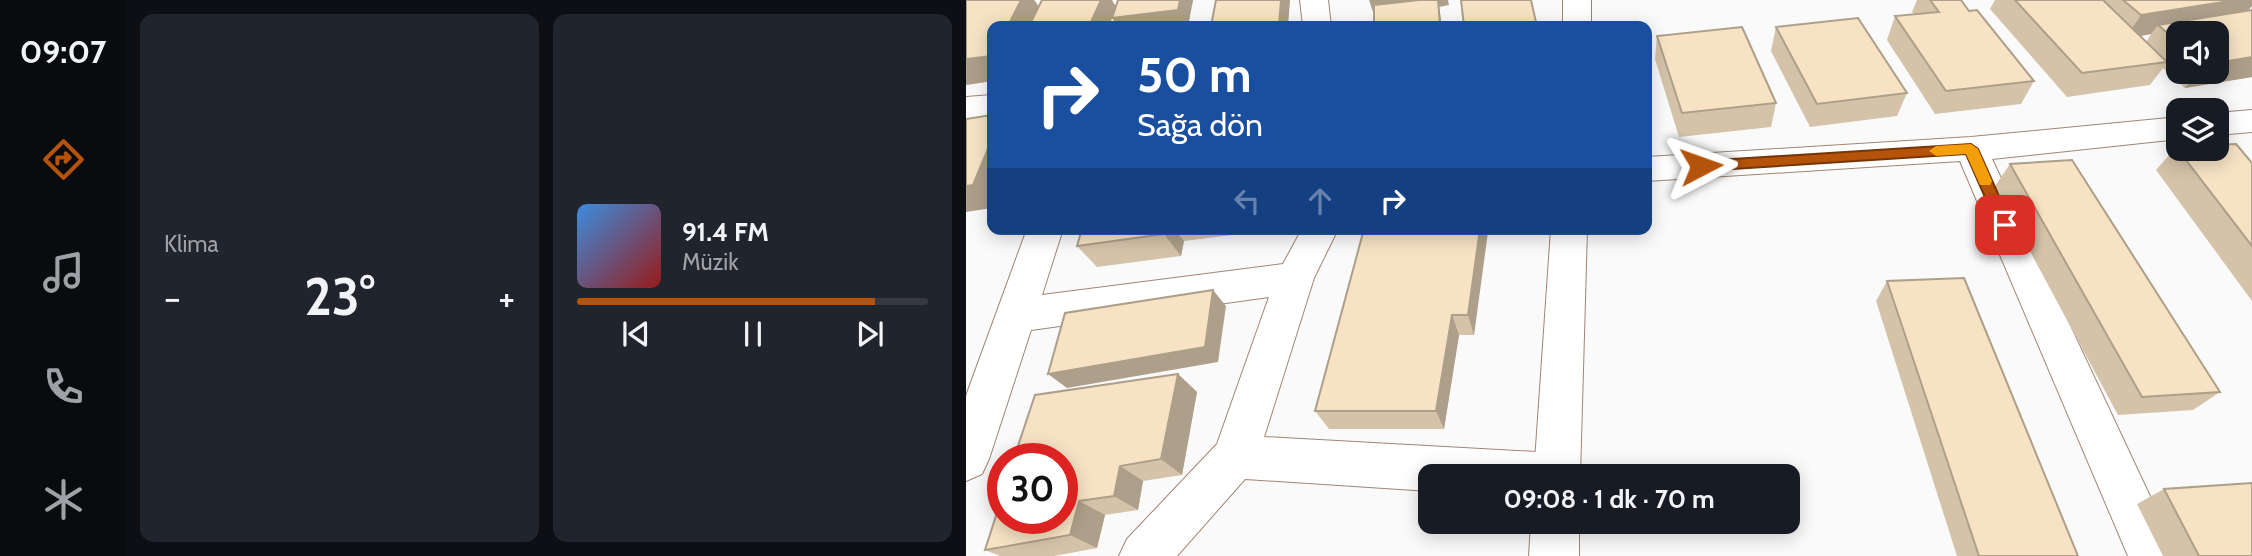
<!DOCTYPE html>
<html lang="tr">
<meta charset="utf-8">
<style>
:root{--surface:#171b24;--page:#20242c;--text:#f1f3f6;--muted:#9ea1a6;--line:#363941;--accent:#b45309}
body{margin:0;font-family:Cabin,sans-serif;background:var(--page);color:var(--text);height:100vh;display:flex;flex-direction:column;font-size:26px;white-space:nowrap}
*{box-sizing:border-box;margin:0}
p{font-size:23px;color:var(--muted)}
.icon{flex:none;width:38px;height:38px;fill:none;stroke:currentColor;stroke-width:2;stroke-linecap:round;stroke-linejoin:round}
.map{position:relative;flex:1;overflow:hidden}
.details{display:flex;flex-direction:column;gap:14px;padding:14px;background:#0d0f14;width:840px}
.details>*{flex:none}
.top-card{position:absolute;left:21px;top:21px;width:665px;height:214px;border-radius:14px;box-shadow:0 4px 18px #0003;background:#1a4fa0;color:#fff;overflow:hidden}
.buttons{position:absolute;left:1200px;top:21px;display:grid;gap:14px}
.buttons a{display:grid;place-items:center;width:63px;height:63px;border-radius:14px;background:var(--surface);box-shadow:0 4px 18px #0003;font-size:35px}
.speed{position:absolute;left:21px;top:443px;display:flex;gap:14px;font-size:35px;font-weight:700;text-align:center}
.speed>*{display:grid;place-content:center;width:91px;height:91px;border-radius:50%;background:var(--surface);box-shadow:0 4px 18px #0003;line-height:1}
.speed .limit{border:10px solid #d22;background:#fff;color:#111}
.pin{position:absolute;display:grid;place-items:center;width:60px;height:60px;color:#fff;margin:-30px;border-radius:14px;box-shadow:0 4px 10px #0006}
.me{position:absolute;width:77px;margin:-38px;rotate:86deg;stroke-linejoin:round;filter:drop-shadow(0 0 5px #0008)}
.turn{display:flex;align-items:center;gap:24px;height:147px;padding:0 35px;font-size:32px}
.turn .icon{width:91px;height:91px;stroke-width:2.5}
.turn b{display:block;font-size:49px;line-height:60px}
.lanes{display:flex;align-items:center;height:66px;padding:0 35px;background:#0003;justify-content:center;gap:35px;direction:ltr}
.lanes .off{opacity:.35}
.big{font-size:52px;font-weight:700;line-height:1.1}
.details .tile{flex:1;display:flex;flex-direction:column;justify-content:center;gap:10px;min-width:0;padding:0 24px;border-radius:14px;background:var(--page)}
.song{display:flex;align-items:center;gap:21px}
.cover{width:84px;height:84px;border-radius:10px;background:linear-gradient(135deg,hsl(210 70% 55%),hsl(0 70% 35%))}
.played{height:7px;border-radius:4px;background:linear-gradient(90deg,var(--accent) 85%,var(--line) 85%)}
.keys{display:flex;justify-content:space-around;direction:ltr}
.heat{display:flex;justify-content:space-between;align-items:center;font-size:38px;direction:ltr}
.details .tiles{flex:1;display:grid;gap:14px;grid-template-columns:repeat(2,1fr)}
.trip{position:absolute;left:452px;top:464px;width:382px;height:70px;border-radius:14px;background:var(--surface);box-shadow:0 4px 18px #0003;font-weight:700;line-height:70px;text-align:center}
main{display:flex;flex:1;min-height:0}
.dock{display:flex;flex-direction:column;width:126px;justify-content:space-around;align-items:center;background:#090b0e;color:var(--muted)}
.dock .icon{width:49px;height:49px}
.dock .selected{color:var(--accent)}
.dock b{font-size:32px;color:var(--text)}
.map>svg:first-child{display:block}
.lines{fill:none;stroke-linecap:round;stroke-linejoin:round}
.street-casing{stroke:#a28571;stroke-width:2}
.secondary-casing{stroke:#a28571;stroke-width:2}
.street{fill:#fff;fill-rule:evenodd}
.secondary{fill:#fff;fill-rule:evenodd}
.wall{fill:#d4c3a9;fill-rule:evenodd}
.shaded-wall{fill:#ad9f89}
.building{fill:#f7e3c4;stroke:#ad9f89;stroke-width:2}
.route{fill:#b45309;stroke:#753606;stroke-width:2}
.slow{fill:#f59e0b}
</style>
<main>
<nav class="dock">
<b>09:07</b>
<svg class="icon selected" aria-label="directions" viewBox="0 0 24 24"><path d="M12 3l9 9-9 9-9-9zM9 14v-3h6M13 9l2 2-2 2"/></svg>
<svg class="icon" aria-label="music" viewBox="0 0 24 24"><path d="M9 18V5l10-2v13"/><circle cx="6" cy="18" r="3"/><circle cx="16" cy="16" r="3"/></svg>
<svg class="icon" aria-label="phone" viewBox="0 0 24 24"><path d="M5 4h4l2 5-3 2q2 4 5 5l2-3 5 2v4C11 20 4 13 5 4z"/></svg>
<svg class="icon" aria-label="climate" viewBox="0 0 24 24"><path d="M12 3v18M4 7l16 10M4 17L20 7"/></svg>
</nav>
<section class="details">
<div class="tiles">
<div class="tile"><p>Klima</p>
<div class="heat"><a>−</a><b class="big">23°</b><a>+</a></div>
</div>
<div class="tile">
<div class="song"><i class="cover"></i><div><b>91.4 FM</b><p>Müzik</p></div></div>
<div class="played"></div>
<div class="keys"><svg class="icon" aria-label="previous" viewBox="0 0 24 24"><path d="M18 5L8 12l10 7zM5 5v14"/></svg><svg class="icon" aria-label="pause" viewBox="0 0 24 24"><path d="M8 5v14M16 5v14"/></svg><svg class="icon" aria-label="next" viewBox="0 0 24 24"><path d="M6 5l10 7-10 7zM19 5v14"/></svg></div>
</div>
</div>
</section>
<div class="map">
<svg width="1286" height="556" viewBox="0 0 1286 556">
<rect width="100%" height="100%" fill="#fafafa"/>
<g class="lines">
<!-- street casing -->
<g class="street-casing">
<g id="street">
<path d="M 334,0 L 362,0 L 365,26 L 337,26 Z"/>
<path d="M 26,95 L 26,115 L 0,119 L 0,97 Z"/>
<path d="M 1286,110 L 1286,132 L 1251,135 L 1251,113 Z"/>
<path d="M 1213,117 L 1213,139 L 1026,159 L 1212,556 L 1162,556 L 994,161 L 681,181 L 681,157 L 1005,137 Z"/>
<path d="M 61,229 L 97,229 L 76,295 L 317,264 L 336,229 L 372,229 L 348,278 L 298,437 L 589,453 L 605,460 L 612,476 L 464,476 L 464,491 L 279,479 L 211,556 L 153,556 L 161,539 L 251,444 L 303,297 L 65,330 L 23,459 L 16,474 L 0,481 L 0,396 Z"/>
</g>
</g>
<!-- secondary casing -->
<g class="secondary-casing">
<g id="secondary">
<rect x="597" y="0" width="28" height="26"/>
<path d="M 585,229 L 621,229 L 614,476 L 568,476 Z"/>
<path d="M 565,522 L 613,522 L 613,556 L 563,556 Z"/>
</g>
</g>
<!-- street -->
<use href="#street" class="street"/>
<!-- secondary -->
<use href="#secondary" class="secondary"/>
</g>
<!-- wall -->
<g class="wall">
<path d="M 0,0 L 68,0 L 73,7 L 150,6 L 152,0 L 227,0 L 222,26 L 152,26 L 146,18 L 148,13 L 143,26 L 26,26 L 26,81 L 0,85 Z"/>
<path d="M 495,0 L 568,0 L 565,0 L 570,26 L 498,26 Z"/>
<path d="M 951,0 L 995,0 L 1003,11 L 1068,81 L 1055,104 L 969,114 L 921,40 L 929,16 L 948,14 L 946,12 Z"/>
<path d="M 1029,0 L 1286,0 L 1286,6 L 1281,11 L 1286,10 L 1286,77 L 1219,88 L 1197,68 L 1184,85 L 1101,97 L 1024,9 ZM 1213,33 L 1251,72 L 1213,72 ZM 1185,34 L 1180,42 L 1174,36 Z"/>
<path d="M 810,27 L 941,93 L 931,116 L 844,127 L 805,51 Z"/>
<path d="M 691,36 L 810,103 L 805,127 L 713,137 L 689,59 Z"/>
<path d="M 1210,147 L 1286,163 L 1286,301 L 1190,170 Z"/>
<path d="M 1044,164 L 1254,392 L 1227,410 L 1152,415 L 1029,186 Z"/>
<path d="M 116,229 L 282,229 L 282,233 L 218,241 L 215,256 L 131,267 L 111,246 Z"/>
<path d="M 398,229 L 521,229 L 508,335 L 493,335 L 478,429 L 363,429 L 349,411 Z"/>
<path d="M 921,281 L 1112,556 L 991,556 L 910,301 Z"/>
<path d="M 212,374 L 231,392 L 216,475 L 177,481 L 172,510 L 139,515 L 131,548 L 88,556 L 34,556 L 19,550 Z"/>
<path d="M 1198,489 L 1286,556 L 1197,556 L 1171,504 Z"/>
</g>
<!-- shaded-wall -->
<g class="shaded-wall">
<path d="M 55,0 L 68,0 L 77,12 L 70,26 L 42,26 Z"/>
<path d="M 135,0 L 146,0 L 150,7 L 143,26 L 128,26 L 125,22 Z"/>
<path d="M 214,0 L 227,0 L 222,26 L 152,26 L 146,18 Z"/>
<path d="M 315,0 L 324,0 L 322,26 L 313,26 Z"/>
<path d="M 403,0 L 482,0 L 483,5 L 473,7 L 476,26 L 474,26 L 472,7 L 408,15 Z"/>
<path d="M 1270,0 L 1286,0 L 1286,6 L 1275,19 L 1192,25 L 1185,34 L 1159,39 L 1175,15 Z"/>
<path d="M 26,56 L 26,81 L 0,85 L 0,59 Z"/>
<path d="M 1286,57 L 1286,77 L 1219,88 L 1232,72 L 1251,72 L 1251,63 Z"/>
<path d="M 26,139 L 26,208 L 0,212 L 0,186 Z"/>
<path d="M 199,229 L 208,229 L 218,241 L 215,256 L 198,234 Z"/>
<path d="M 514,229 L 521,229 L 522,232 L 508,335 L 502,315 Z"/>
<path d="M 247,290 L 260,306 L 252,362 L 101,388 L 82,374 Z"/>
<path d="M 486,315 L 493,335 L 478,429 L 470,411 Z"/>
<path d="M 212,374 L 231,392 L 216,475 L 195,459 Z"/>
<path d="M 154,466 L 177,481 L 172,510 L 148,496 Z"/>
<path d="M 113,501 L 139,515 L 131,548 L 104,535 Z"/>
</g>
<!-- building -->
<g class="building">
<path d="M 0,0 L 55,0 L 42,26 L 26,26 L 26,56 L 0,59 Z"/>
<path d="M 76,0 L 135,0 L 125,22 L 81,26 L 63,26 Z"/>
<path d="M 152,0 L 214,0 L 212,10 L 146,18 Z"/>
<path d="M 250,0 L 315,0 L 313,26 L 245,26 Z"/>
<path d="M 453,0 L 472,0 L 474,25 L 462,26 L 408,26 L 408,5 Z"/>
<path d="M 495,0 L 565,0 L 570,22 L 531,26 L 498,26 Z"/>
<path d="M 964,0 L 995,0 L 1003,11 L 1011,10 L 1068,81 L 980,91 L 929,16 L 973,12 Z"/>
<path d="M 1049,0 L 1137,0 L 1201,62 L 1116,73 Z"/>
<path d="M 1157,0 L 1270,0 L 1175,15 Z"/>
<path d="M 1286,10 L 1286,57 L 1251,63 L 1251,33 L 1213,33 L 1213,43 L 1192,25 Z"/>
<path d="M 892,18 L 941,93 L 851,104 L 810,27 Z"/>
<path d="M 776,27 L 810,103 L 716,113 L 691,36 Z"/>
<path d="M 26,115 L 26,139 L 7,185 L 0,186 L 0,119 Z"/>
<path d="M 1270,144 L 1286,163 L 1286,246 L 1210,147 L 1213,147 L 1213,149 L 1251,149 L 1251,145 Z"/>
<path d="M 1106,160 L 1254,392 L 1176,397 L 1044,164 Z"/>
<path d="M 116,229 L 199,229 L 198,234 L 111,246 Z"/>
<path d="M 398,229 L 514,229 L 502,315 L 486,315 L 470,411 L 349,411 Z"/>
<path d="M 998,278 L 1112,556 L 1013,556 L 921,281 Z"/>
<path d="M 247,290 L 239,347 L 82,374 L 99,313 Z"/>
<path d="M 212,374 L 195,459 L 154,466 L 148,496 L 113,501 L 104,535 L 19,550 L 37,494 L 37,518 L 96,518 L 96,458 L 48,458 L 69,395 Z"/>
<path d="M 1286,483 L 1286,556 L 1233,556 L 1198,489 Z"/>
</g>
<!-- route -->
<path class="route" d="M 1005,144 L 1012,149 L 1046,225 L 1044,229 L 1033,229 L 1000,154 L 735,171 L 728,166 L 735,161 Z"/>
<!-- slow -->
<path class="slow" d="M 1005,144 L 1012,149 L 1026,181 L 1024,185 L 1014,185 L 1000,154 L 970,156 L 963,151 L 970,146 Z"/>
</svg>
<div class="buttons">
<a><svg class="icon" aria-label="sound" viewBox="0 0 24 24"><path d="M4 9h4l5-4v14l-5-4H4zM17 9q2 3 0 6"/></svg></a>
<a><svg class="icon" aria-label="layers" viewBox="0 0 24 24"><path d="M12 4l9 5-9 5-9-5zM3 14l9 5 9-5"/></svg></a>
</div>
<div class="speed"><div class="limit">30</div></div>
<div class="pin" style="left:1039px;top:225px;background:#d93025"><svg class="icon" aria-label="arrive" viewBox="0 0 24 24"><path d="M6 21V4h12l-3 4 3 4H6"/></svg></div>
<svg class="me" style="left:735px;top:166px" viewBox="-20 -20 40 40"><path d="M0-17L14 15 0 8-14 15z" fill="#b45309" stroke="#fff" stroke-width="4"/></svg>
<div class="trip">09:08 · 1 dk · 70 m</div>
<div class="top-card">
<div class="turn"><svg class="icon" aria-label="right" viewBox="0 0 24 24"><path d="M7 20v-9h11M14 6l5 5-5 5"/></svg><div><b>50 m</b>Sağa dön</div></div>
<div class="lanes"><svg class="icon off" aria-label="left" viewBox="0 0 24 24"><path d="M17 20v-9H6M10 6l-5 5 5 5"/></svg><svg class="icon off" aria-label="ahead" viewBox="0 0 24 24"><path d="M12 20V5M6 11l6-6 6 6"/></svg><svg class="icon" aria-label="right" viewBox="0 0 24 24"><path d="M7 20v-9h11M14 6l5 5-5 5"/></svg></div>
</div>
</div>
</main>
